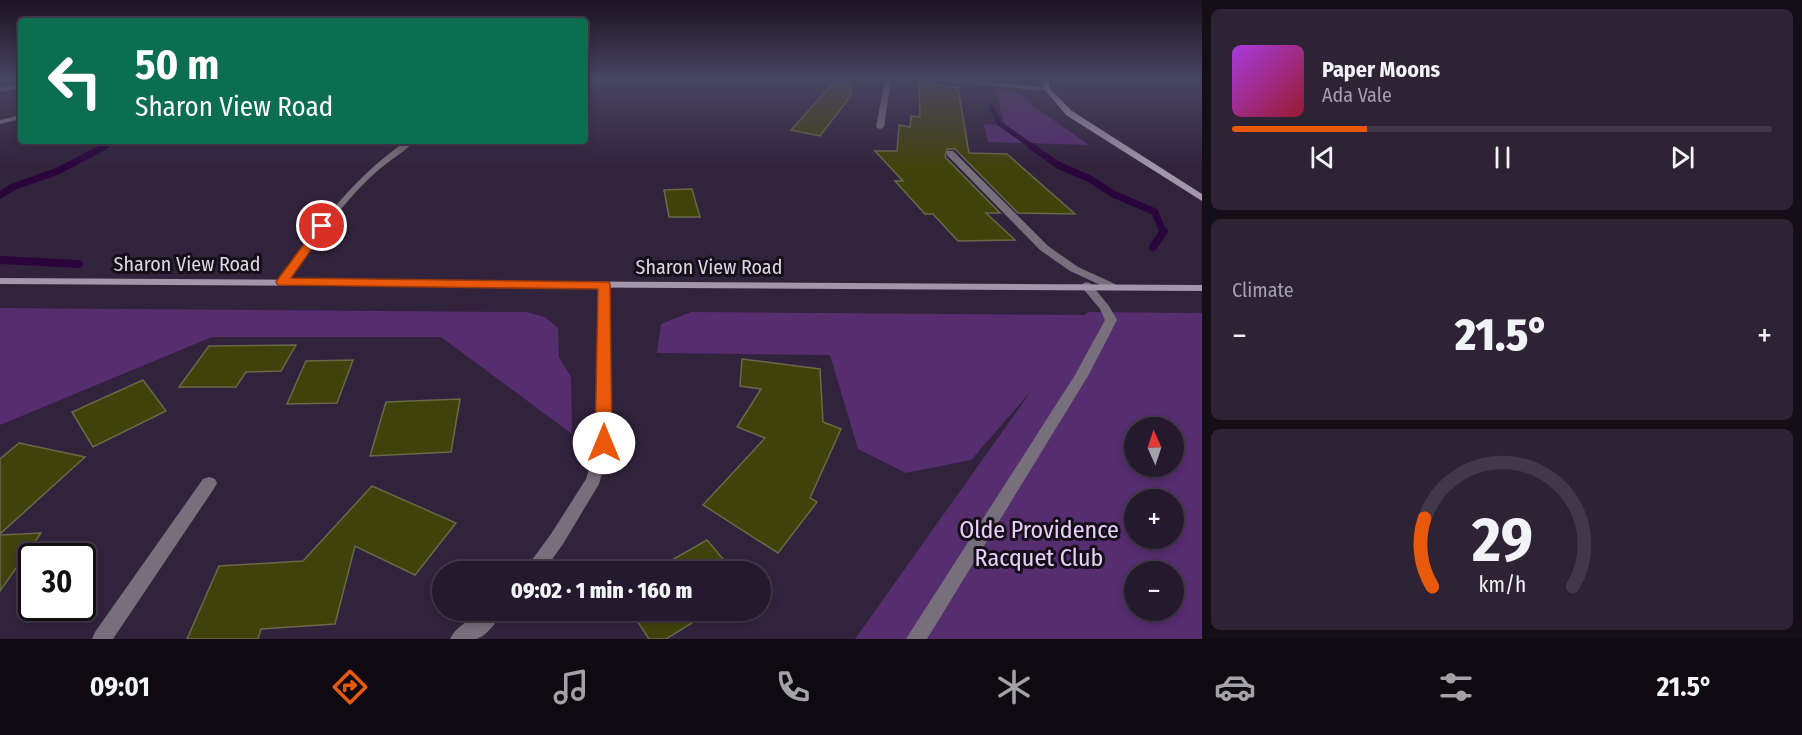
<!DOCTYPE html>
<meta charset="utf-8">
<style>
:root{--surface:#251a2d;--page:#2d2335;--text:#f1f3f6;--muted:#a3a1aa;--line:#423849;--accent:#ea580c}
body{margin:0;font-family:"Fira Sans Condensed",sans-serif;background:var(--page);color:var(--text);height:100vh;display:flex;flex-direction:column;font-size:22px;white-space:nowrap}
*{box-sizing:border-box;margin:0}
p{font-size:20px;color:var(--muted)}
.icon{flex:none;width:33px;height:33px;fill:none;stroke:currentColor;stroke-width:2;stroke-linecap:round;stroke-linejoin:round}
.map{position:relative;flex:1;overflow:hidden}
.panel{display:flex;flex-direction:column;gap:9px;padding:9px;background:#140e19;width:600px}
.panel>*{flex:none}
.top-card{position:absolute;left:18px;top:18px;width:570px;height:126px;border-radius:6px;box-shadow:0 3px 9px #0003,0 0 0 2px var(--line);background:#0b6e4f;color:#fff;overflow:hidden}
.needle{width:39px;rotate:357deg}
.fabs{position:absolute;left:1124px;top:417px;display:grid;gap:12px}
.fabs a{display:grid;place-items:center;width:60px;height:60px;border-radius:50%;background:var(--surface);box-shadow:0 3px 9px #0003,0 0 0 2px var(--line);font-size:30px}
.speed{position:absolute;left:18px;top:543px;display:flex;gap:12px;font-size:30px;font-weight:700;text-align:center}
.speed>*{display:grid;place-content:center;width:78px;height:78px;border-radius:50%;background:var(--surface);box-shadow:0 3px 9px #0003,0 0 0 2px var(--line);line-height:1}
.speed .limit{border:3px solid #111;border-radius:9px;background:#fff;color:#111}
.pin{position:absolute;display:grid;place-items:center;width:51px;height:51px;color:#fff;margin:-26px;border:3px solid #fff;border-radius:50%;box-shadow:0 2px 6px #0007}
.me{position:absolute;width:66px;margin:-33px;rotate:0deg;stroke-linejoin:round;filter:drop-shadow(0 0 4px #0008)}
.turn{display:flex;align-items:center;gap:21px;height:126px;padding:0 18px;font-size:27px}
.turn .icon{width:78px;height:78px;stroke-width:2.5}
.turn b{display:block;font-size:42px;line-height:51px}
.big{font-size:45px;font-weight:800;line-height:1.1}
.panel .card{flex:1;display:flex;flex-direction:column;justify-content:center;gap:9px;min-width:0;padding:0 21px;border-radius:9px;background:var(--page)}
.panel .dial{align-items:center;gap:0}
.dial svg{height:156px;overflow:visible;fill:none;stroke:var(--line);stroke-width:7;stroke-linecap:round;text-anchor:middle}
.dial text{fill:var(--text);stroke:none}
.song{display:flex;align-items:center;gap:18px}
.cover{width:72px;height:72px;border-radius:9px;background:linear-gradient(135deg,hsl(280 70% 55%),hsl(350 70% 35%))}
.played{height:6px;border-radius:3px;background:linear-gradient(90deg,var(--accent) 25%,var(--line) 25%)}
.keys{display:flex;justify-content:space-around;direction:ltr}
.heat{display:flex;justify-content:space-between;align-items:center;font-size:33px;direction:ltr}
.trip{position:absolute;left:432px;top:561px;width:339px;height:60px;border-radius:30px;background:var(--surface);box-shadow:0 3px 9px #0003,0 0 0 2px var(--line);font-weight:800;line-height:60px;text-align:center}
.dock{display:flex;height:96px;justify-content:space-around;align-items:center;background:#0f0a12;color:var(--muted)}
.dock .icon{width:42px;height:42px}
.dock .selected{color:var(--accent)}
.dock b{font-size:27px;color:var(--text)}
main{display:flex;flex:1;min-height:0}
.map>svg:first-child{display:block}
.green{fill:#562d6f;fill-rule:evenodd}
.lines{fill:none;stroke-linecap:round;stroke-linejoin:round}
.stream-far2{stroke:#29053b;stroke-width:5}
.stream-far1{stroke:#29053b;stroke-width:7}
.stream{stroke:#29053b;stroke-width:8}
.building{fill:#41420b;stroke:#676948;stroke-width:1.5}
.lane{fill:#776f7c;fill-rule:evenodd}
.street{fill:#776f7c;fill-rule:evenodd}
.secondary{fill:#a296ab;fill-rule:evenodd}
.route{fill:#ea580c;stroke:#983908;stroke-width:1.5}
.labels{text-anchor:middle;stroke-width:6;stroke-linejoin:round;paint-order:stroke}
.street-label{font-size:20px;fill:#ded5e6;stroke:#160f1a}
.near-park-label{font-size:24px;fill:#e8d0fa;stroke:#160f1a}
</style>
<main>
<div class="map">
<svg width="1202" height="639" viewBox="0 0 1202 639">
<rect width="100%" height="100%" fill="#31233c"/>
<!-- green -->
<g class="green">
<path d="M 995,89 L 1021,94 L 1036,108 L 1089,145 L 988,142 L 984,124 L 1005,126 Z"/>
<path d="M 0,308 L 526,312 L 545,317 L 558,328 L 559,357 L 571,377 L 572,434 L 441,337 L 212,337 L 0,425 Z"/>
<path d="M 691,312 L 1085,315 L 1088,312 L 1202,313 L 1202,639 L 855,639 L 1032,390 L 971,460 L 906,473 L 858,449 L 830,355 L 657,353 L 661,324 ZM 1134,428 L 1173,428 L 1173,466 L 1134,466 ZM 1134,500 L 1173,500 L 1173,538 L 1134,538 ZM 1134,572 L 1173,572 L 1173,610 L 1134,610 Z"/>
</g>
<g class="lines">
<!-- stream-far2 -->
<g class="stream-far2">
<path d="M 991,107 L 1000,124 L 1033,147"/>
<path d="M 103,147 L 114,141"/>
</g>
<!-- stream-far1 -->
<g class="stream-far1">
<path d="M 1031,146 L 1058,165 L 1090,179 L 1113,194 L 1155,212 L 1163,232"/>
<path d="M 0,195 L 13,187 L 58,171 L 105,146"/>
</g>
<!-- stream -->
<g class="stream">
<path d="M 1153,247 L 1164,231"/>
<path d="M 0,260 L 79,264"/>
</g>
</g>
<!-- building -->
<g class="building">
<path d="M 837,79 L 851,79 L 850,97 L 820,136 L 791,130 Z"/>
<path d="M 919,82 L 958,88 L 969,153 L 1007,154 L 1075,214 L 1018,213 L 955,149 L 947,149 L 945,157 L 1000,213 L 986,213 L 1015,240 L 958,241 L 933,214 L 925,214 L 895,181 L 903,181 L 875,151 L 897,151 L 899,125 L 910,127 L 911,116 L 920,117 Z"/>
<path d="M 692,189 L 700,217 L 669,217 L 664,190 Z"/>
<path d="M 296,345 L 281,371 L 246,372 L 236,387 L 179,387 L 209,346 Z"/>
<path d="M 742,359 L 820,369 L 823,422 L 841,429 L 810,498 L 817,502 L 778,553 L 703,505 L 765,438 L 737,427 L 761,389 L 740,386 Z"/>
<path d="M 353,360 L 337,403 L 287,404 L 306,361 Z"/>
<path d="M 143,380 L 166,411 L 93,447 L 72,412 Z"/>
<path d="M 460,399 L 451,452 L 370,456 L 386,402 Z"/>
<path d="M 19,443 L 85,457 L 0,534 L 0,459 Z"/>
<path d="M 372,486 L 456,523 L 415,575 L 355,546 L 335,624 L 261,629 L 258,639 L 187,639 L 219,566 L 303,561 Z"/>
<path d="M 41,533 L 0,591 L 0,535 Z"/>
<path d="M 707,540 L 734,572 L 651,572 Z"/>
<path d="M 630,610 L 713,610 L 666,639 L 649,639 Z"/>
</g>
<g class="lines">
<!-- lane -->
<g class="lane">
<path d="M 21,84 L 21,88 L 0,92 L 0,88 Z"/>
<path d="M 947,151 L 953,151 L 1048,246 L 1078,267 L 1115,284 L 1117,286 L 1115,288 L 1107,288 L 1070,271 L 1040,250 L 947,155 Z"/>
<path d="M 1086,282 L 1090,283 L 1109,306 L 1117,320 L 1088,376 L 927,639 L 906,639 L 1075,375 L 1105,320 L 1100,309 L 1080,285 Z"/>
</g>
<!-- street -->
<g class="street">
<path d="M 885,79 L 891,79 L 884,127 L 880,129 L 876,127 Z"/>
<path d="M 936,79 L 955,79 L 1047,87 L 1050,89 L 1047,91 L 939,81 Z"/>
<path d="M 21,115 L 21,119 L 0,124 L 0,120 Z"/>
<path d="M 406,141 L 415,141 C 403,153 388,161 375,173 C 340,205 313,245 286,284 L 278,284 L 276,282 L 278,280 C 316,228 353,178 406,141 Z"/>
<path d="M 604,282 L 610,285 L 611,443 L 599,484 L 563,544 L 543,572 L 523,572 L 551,534 L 586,479 L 597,443 L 598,285 Z"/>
<path d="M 209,477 L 215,479 L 217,483 L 215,487 L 113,639 L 92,639 L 95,632 L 203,479 Z"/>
<path d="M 481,610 L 503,610 C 499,620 486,637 476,639 C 468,639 458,639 450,639 C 455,627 471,620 481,610 Z"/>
</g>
<!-- secondary -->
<g class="secondary">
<path d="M 1042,79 L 1048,79 L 1050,89 L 1072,111 L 1202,194 L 1202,201 L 1066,115 L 1045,90 Z"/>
<path d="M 0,278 L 1202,285 L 1202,291 L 0,284 Z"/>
</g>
</g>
<!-- sky -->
<linearGradient id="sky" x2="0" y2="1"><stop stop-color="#1b1321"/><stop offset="0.47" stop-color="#484561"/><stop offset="1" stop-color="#484561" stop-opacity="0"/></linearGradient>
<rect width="1202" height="168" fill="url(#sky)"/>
<!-- route -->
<path class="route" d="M 322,223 L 328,226 L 291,278 L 609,282 L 610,285 L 612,443 L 610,447 L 604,449 L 598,447 L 595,443 L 598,289 L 278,285 L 276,282 L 278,279 L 319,224 Z"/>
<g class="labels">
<!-- street labels -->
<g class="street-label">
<text x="187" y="271">Sharon View Road</text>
<text x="709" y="274">Sharon View Road</text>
</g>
<!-- near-park labels -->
<g class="near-park-label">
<text x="1039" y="538">Olde Providence<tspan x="1039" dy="28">Racquet Club</tspan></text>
</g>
</g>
</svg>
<div class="fabs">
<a><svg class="needle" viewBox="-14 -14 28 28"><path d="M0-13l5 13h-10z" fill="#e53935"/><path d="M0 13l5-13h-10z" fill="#a3a1aa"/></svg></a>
<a>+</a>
<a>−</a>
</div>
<div class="speed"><div class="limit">30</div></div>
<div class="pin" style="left:322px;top:226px;background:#d93025"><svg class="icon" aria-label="arrive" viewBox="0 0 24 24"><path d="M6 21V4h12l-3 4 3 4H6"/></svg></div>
<svg class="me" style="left:604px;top:443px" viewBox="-20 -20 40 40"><circle r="19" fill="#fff"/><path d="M0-13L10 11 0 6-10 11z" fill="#ea580c"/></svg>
<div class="trip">09:02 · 1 min · 160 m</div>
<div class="top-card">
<div class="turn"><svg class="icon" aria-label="left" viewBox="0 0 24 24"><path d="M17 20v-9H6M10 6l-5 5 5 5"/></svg><div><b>50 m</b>Sharon View Road</div></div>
</div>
</div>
<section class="panel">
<div class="card">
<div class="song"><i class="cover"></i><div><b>Paper Moons</b><p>Ada Vale</p></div></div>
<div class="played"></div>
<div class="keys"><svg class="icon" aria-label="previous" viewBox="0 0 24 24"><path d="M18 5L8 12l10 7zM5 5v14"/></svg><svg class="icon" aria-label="pause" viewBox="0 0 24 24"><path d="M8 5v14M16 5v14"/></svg><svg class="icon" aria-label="next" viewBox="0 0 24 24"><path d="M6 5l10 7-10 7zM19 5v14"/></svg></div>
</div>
<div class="card"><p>Climate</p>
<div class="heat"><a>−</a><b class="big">21.5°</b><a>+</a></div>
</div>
<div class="card dial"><svg viewBox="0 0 100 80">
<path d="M14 69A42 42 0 1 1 86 69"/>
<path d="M14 69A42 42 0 0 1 10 34" stroke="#ea580c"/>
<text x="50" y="56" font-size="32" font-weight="700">29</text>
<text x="50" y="72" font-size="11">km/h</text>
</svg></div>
</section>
</main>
<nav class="dock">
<b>09:01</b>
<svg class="icon selected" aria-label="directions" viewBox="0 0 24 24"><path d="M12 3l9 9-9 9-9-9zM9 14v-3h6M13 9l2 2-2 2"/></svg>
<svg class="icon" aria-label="music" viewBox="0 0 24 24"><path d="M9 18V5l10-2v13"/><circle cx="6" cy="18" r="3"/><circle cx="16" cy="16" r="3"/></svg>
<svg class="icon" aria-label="phone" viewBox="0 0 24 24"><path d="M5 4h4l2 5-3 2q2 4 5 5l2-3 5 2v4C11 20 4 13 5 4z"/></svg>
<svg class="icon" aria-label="climate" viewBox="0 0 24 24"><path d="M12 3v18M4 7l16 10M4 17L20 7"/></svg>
<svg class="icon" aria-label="car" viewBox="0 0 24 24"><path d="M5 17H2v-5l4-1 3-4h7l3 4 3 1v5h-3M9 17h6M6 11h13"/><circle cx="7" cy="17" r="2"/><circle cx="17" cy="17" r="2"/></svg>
<svg class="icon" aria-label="filters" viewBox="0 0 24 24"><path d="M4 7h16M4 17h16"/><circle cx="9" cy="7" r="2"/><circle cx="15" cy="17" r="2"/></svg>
<b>21.5°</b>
</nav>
